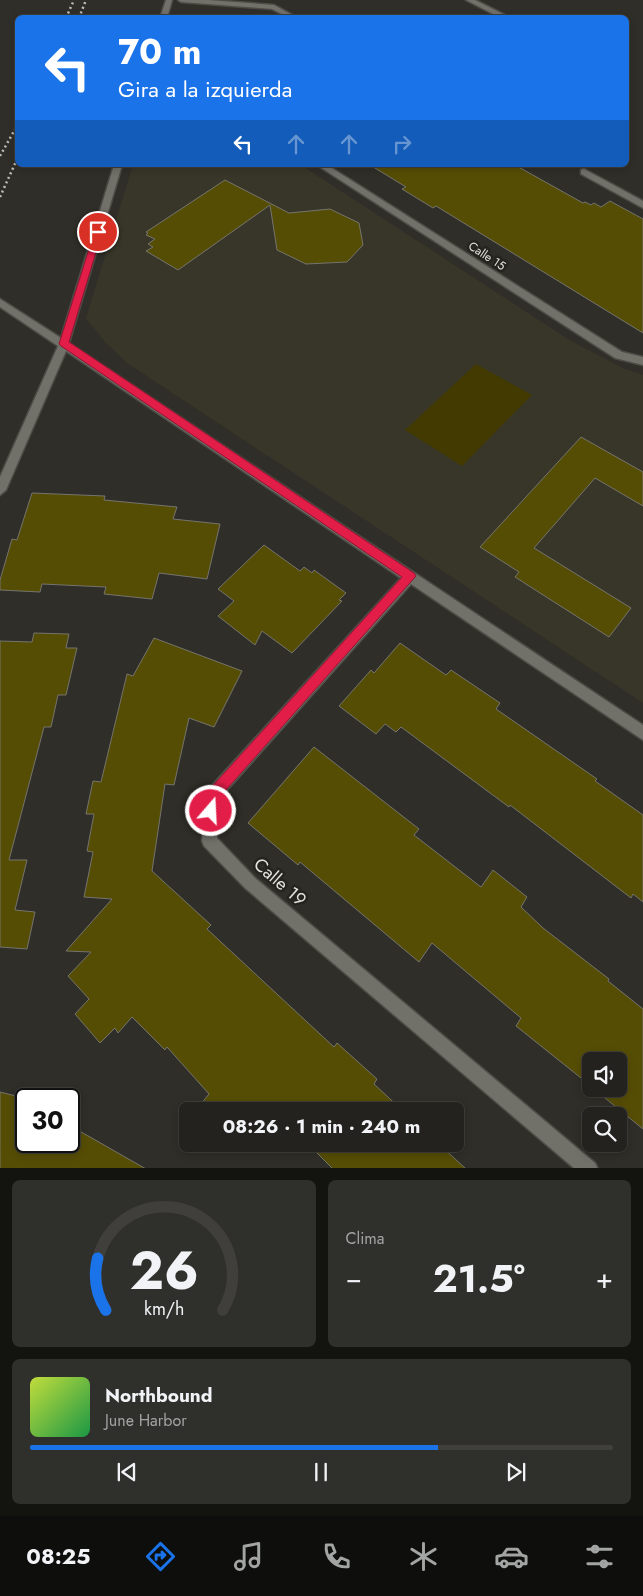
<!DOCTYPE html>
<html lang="es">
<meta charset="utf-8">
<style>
:root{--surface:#23221e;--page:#2f2f2b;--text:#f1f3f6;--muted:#a3a4a4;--line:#403f3c;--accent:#1a73e8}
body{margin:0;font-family:Jost,sans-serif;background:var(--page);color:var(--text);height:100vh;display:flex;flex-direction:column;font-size:19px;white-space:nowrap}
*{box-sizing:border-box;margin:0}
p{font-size:16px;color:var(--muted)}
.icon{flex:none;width:28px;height:28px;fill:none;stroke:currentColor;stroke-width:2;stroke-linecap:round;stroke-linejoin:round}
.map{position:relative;height:1168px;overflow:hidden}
.side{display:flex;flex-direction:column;gap:12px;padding:12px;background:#131310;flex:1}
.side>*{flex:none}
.hud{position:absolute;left:15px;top:15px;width:614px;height:152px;border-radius:8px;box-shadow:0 2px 8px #0003,0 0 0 1px var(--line);background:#1a73e8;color:#fff;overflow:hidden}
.tools{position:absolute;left:582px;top:1052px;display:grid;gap:10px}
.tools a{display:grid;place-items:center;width:45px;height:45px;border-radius:8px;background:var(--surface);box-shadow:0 2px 8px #0003,0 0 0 1px var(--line);font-size:25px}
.speed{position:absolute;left:15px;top:1088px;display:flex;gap:10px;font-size:25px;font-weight:700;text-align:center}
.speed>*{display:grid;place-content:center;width:65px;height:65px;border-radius:50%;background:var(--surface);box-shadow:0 2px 8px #0003,0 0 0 1px var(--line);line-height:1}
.speed .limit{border:2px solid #111;border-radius:8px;background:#fff;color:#111}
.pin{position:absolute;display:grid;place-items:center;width:42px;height:42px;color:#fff;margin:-21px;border:2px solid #fff;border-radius:50%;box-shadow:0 1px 5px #0007}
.me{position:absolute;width:55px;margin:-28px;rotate:19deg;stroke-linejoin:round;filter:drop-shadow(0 0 4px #0008)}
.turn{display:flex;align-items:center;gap:18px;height:105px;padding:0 20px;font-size:22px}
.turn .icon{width:65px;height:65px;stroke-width:2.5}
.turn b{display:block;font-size:35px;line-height:42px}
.lanes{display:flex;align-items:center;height:48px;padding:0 20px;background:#0003;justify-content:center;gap:25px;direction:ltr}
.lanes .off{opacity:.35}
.big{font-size:38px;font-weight:700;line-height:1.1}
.side .card{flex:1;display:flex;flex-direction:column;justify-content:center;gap:8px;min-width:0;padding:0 18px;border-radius:8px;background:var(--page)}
.side .dial{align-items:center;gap:0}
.dial svg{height:130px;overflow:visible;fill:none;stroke:var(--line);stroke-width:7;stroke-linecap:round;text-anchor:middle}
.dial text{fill:var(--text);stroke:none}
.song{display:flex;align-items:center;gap:15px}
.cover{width:60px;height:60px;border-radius:8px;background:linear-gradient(135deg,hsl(70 70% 55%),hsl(140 70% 35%))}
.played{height:5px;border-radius:2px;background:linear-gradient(90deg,var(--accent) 70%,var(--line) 70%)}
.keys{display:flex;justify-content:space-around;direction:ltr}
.heat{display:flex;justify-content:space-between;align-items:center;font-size:28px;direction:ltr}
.side .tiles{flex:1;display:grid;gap:12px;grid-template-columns:1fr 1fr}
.card:last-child{grid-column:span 2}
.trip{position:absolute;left:179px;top:1102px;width:285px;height:50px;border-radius:8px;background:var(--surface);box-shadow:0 2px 8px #0003,0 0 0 1px var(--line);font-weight:700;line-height:50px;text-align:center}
.tab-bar{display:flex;height:80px;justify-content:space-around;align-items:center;background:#0e0e0c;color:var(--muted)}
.tab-bar .icon{width:35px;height:35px}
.tab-bar .selected{color:var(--accent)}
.tab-bar b{font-size:22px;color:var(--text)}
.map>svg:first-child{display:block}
.built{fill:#383629}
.green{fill:#423a00}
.building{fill:#564d05;stroke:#75746d}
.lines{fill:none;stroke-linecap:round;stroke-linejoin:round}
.street-casing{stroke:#4c4b46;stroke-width:3}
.street{fill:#717069;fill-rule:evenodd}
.rail{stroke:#bdbcb7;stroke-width:2.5;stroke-dasharray:2 3;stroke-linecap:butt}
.route{fill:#e11d48;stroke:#92132f}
.labels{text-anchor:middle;stroke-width:5;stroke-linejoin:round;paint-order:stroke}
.far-street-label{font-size:12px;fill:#e3e2de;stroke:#25241e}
.near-street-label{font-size:18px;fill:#e3e2de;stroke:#25241e}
</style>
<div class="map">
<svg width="643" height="1169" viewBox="0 0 643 1169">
<rect width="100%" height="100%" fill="#2f2e28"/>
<!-- built -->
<path class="built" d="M 133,165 L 301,165 L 571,341 L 625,369 L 643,375 L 643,703 L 127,363 L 105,342 L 86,318 Z"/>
<!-- green -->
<path class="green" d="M 476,364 L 532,395 L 462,466 L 405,430 Z"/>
<!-- building -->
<g class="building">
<path d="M 370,165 L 515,165 L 583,203 L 585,202 L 591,205 L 594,203 L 601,207 L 610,201 L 643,219 L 643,333 L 436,206 L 433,208 L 402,189 L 406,187 Z"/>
<path d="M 225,180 L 289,213 L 330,209 L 359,223 L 363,245 L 347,262 L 306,264 L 277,250 L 270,205 L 178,270 L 146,251 L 153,247 L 148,244 L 155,239 L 146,235 L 148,233 L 146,232 Z"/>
<path d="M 581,437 L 643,472 L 643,506 L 595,478 L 534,548 L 631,608 L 609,637 L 515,577 L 519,572 L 480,547 Z"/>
<path d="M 32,493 L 105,496 L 104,500 L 177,507 L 173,519 L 220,524 L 207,579 L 159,573 L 152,599 L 104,594 L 106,587 L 42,584 L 40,592 L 0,590 L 0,580 L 12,539 L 17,540 Z"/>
<path d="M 264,545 L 300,571 L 304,567 L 312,573 L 314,570 L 346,593 L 339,600 L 342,601 L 292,653 L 262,631 L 255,645 L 218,616 L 234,601 L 218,589 Z"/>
<path d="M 34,633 L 69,634 L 66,648 L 77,648 L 66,695 L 58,695 L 51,727 L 44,727 L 9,860 L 27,860 L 15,910 L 35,912 L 27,949 L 0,947 L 0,641 L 32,642 Z"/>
<path d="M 154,638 L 242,671 L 214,727 L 189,718 L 174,785 L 165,784 L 152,871 L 211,925 L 207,929 L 334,1047 L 337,1043 L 377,1079 L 374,1084 L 403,1111 L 195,1111 L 209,1094 L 167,1047 L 165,1050 L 132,1017 L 118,1033 L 115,1028 L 100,1043 L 75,1014 L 89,999 L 68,976 L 91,952 L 66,951 L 112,899 L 84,897 L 93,852 L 87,851 L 94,814 L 86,814 L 93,781 L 101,782 L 127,674 L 133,676 Z"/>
<path d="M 400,643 L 446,675 L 451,670 L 500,703 L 496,709 L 597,779 L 595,781 L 643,815 L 643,902 L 633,894 L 631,898 L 510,805 L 509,807 L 401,727 L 396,732 L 385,724 L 376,734 L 339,706 L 371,670 L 374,673 Z"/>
<path d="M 314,747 L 419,829 L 414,835 L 481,887 L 493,870 L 527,897 L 521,907 L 543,928 L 609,979 L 608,981 L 643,1009 L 643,1129 L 594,1089 L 619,1089 L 619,1061 L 591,1061 L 591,1086 L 516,1026 L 521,1018 L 432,943 L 419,962 L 300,862 L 298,865 L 248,823 Z"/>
<path d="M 0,1092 L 16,1096 L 26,1101 L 26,1141 L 69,1141 L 69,1125 L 146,1169 L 0,1169 Z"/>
<path d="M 308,1144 L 439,1144 L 466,1169 L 333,1169 Z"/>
</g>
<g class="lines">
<!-- street casing -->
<g class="street-casing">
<g id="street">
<path d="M 166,0 L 172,0 L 167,18 L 160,18 Z"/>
<path d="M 178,0 L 209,0 L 274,5 L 298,18 L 289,18 L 272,9 L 181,2 Z"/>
<path d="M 466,0 L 475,0 L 511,18 L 501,18 Z"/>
<path d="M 114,165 L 122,165 L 69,343 L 643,725 L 643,740 L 411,584 L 219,799 L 217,838 L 255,878 L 595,1163 L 598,1169 L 575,1169 L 245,888 L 204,846 L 202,841 L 205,796 L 207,791 L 401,578 L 66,351 L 6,490 L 0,495 L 0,477 L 58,346 L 0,307 L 0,299 L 61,338 Z"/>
<path d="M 317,165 L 327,165 L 622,352 L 643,357 L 643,365 L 615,358 Z"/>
<path d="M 584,169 L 643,201 L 643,208 L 581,174 L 581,170 Z"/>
</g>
</g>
<!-- street -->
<use href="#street" class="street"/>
<!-- rail -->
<g class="rail">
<path d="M 66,18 L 74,0"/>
<path d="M 79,18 L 86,0"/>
<path d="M 0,156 L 18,124"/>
<path d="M 0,197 L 18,157"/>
</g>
</g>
<!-- route -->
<path class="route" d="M 95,230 L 102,232 L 69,342 L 414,573 L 416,576 L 218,799 L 216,816 L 211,818 L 206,816 L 204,811 L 207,792 L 402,577 L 61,346 L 59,344 Z"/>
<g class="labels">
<!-- far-street labels -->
<g class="far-street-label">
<text transform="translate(487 256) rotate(33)" y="4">Calle 15</text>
</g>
<!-- near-street labels -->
<g class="near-street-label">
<text transform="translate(280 882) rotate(41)" y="6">Calle 19</text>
</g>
</g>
</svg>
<div class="tools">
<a><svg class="icon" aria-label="sound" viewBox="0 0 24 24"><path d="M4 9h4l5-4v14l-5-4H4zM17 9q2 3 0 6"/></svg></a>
<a><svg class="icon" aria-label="search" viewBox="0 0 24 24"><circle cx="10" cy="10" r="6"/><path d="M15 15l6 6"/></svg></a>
</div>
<div class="speed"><div class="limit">30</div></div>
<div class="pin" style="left:98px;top:232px;background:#d93025"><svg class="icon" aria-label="arrive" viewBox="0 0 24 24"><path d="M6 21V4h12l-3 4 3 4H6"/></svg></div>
<svg class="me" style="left:211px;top:811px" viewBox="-20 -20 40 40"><circle r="17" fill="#e11d48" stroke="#fff" stroke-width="3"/><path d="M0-11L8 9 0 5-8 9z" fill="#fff"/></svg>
<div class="trip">08:26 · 1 min · 240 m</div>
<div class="hud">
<div class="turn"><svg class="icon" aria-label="left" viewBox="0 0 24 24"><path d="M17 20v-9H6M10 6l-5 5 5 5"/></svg><div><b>70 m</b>Gira a la izquierda</div></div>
<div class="lanes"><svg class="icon" aria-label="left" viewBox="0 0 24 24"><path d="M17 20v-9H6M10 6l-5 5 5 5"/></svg><svg class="icon off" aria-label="ahead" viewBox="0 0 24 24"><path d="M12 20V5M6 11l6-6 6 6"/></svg><svg class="icon off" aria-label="ahead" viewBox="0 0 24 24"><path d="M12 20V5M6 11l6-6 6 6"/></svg><svg class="icon off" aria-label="right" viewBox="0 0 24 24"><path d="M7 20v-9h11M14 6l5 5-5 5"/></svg></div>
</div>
</div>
<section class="side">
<div class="tiles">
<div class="card dial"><svg viewBox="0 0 100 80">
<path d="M14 69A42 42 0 1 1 86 69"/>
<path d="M14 69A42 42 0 0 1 9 37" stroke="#1a73e8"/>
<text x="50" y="56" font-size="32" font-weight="700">26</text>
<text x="50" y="72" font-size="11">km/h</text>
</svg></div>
<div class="card"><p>Clima</p>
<div class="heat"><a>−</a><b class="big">21.5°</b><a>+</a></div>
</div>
<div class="card">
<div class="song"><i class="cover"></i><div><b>Northbound</b><p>June Harbor</p></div></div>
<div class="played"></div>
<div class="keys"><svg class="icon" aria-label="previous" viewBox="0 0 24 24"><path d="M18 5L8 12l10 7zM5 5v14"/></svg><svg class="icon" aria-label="pause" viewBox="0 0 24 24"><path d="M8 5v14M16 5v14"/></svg><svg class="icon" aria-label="next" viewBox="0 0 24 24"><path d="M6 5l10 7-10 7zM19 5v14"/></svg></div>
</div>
</div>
</section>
<nav class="tab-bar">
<b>08:25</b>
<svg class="icon selected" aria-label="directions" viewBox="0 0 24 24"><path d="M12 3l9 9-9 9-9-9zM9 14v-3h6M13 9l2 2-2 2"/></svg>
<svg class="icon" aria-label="music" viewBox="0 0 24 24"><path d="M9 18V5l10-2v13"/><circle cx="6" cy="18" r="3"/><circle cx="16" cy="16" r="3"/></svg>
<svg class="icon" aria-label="phone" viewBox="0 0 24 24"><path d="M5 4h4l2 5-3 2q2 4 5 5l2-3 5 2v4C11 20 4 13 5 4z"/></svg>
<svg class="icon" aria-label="climate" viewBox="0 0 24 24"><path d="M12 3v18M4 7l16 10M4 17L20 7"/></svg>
<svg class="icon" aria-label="car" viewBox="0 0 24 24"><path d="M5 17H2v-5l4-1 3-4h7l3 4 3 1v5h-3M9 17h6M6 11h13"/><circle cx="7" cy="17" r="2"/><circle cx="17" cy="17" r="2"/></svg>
<svg class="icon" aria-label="filters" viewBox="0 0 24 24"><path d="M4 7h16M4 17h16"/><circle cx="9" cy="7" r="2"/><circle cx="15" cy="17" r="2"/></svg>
</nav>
